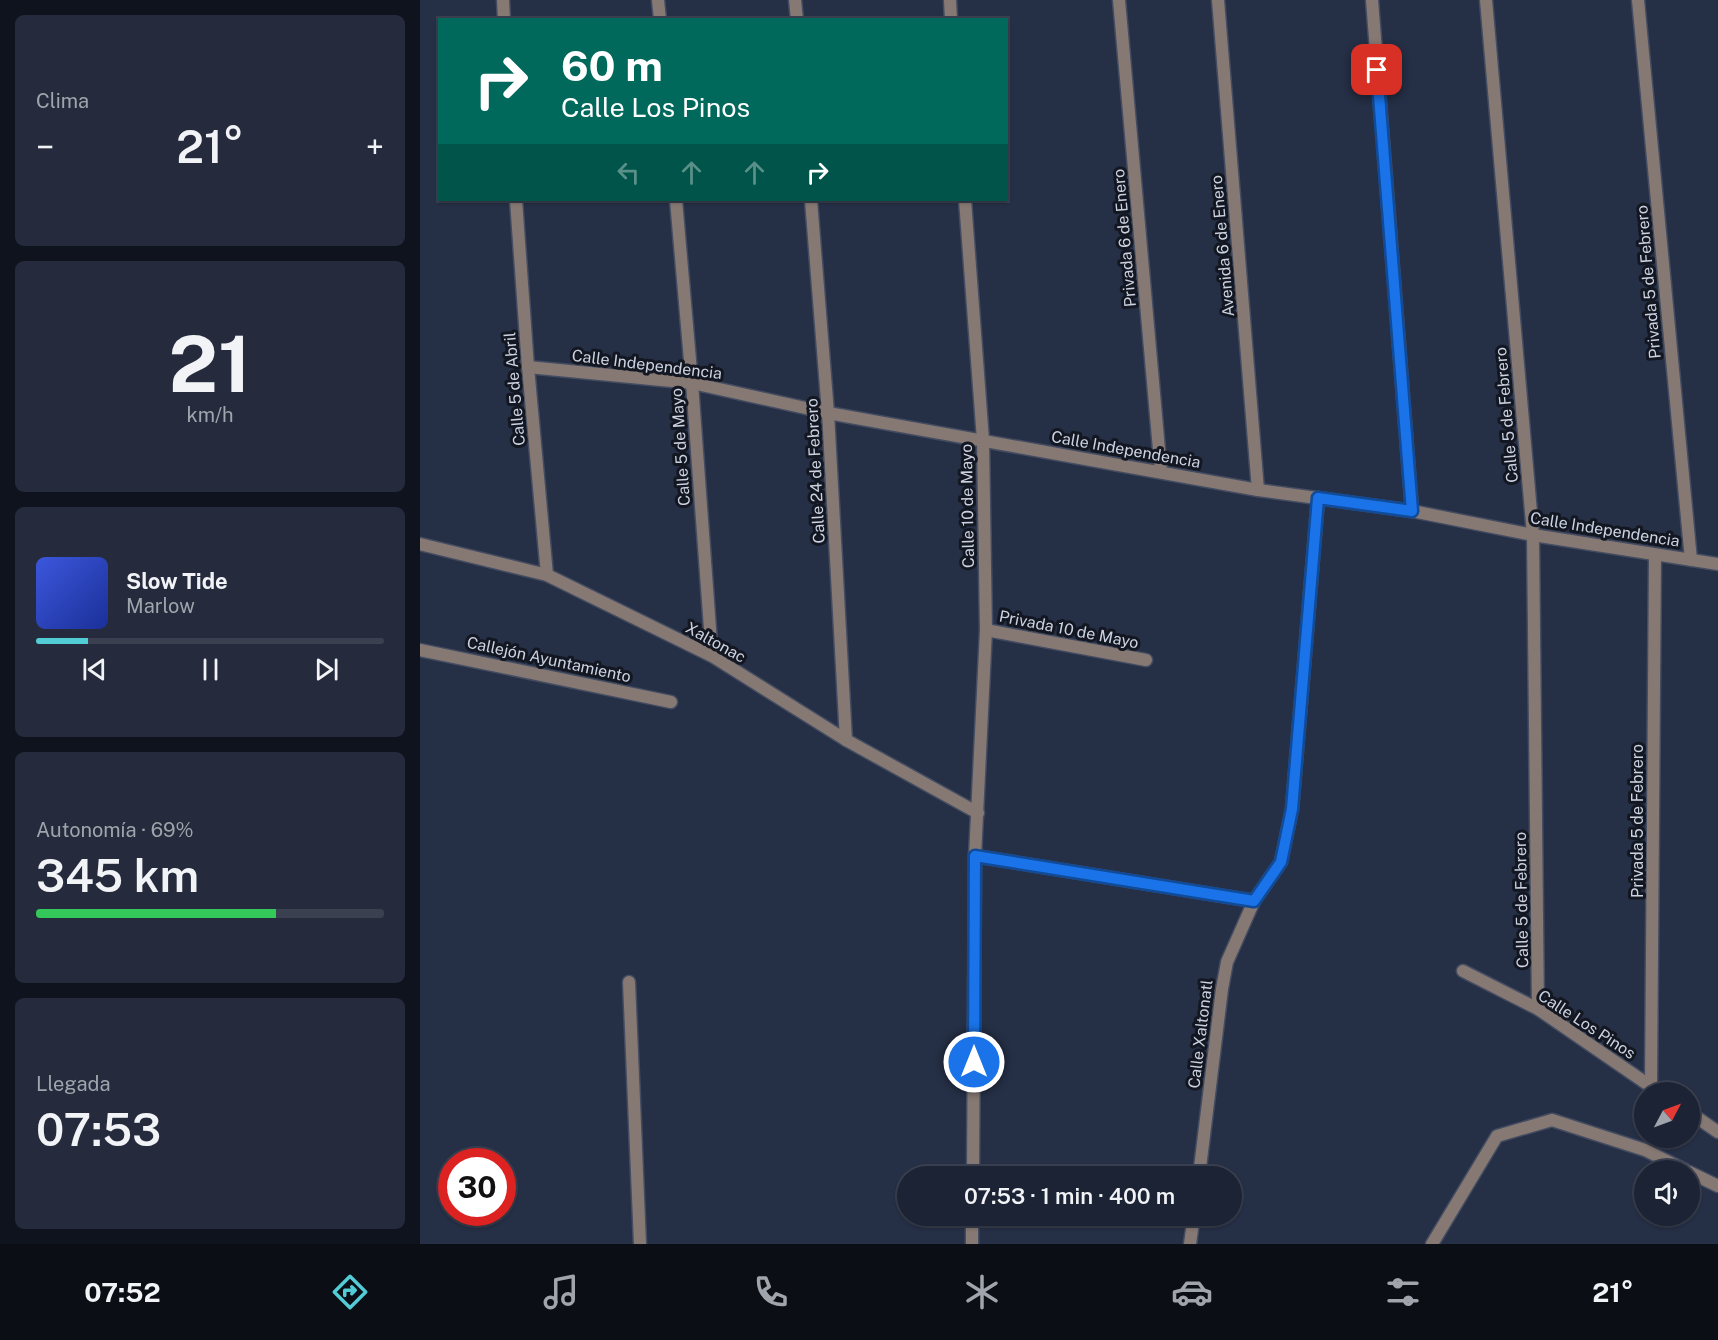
<!DOCTYPE html>
<html lang="es">
<meta charset="utf-8">
<style>
:root{--surface:#1c2334;--page:#252b3c;--text:#f1f3f6;--muted:#a0a4ac;--line:#3a404f;--accent:#52ccd5}
body{margin:0;font-family:"Public Sans",sans-serif;background:var(--page);color:var(--text);height:100vh;display:flex;flex-direction:column;font-size:22px;white-space:nowrap}
*{box-sizing:border-box;margin:0}
p{font-size:20px;color:var(--muted)}
.icon{flex:none;width:33px;height:33px;fill:none;stroke:currentColor;stroke-width:2;stroke-linecap:round;stroke-linejoin:round}
.map{position:relative;flex:1;overflow:hidden}
.panel{display:flex;flex-direction:column;gap:15px;padding:15px;background:#0f131d;width:420px}
.panel>*{flex:none}
.hud{position:absolute;left:18px;top:18px;width:570px;height:183px;border-radius:0px;box-shadow:0 2px 4px #0004,0 0 0 2px var(--line);background:#00695c;color:#fff;overflow:hidden}
.needle{width:39px;rotate:49deg}
.tools{position:absolute;left:1214px;top:1082px;display:grid;gap:12px}
.tools a{display:grid;place-items:center;width:66px;height:66px;border-radius:50%;background:var(--surface);box-shadow:0 2px 4px #0004,0 0 0 2px var(--line);font-size:30px}
.speed{position:absolute;left:18px;top:1148px;display:flex;gap:12px;font-size:30px;font-weight:700;text-align:center}
.speed>*{display:grid;place-content:center;width:78px;height:78px;border-radius:50%;background:var(--surface);box-shadow:0 2px 4px #0004,0 0 0 2px var(--line);line-height:1}
.speed .limit{border:9px solid #d22;background:#fff;color:#111}
.pin{position:absolute;display:grid;place-items:center;width:51px;height:51px;color:#fff;margin:-26px;border-radius:12px;box-shadow:0 3px 9px #0006}
.me{position:absolute;width:66px;margin:-33px;rotate:0deg;stroke-linejoin:round;filter:drop-shadow(0 0 4px #0008)}
.turn{display:flex;align-items:center;gap:21px;height:126px;padding:0 24px;font-size:27px}
.turn .icon{width:78px;height:78px;stroke-width:2.5}
.turn b{display:block;font-size:42px;line-height:51px}
.lanes{display:flex;align-items:center;height:57px;padding:0 24px;background:#0003;justify-content:center;gap:30px;direction:ltr}
.lanes .off{opacity:.35}
.big{font-size:45px;font-weight:600;line-height:1.1}
.panel .card{flex:1;display:flex;flex-direction:column;justify-content:center;gap:9px;min-width:0;padding:0 21px;border-radius:9px;background:var(--page)}
.panel .dial{align-items:center;gap:0}
.dial b{font-size:78px;line-height:1}
.song{display:flex;align-items:center;gap:18px}
.cover{width:72px;height:72px;border-radius:9px;background:linear-gradient(135deg,hsl(230 70% 55%),hsl(230 70% 35%))}
.played{height:6px;border-radius:3px;background:linear-gradient(90deg,var(--accent) 15%,var(--line) 15%)}
.keys{display:flex;justify-content:space-around;direction:ltr}
.heat{display:flex;justify-content:space-between;align-items:center;font-size:33px;direction:ltr}
.charge{height:9px;border-radius:4px;background:linear-gradient(90deg,#34c759 69%,var(--line) 0)}
.trip{position:absolute;left:477px;top:1166px;width:345px;height:60px;border-radius:30px;background:var(--surface);box-shadow:0 2px 4px #0004,0 0 0 2px var(--line);font-weight:600;line-height:60px;text-align:center}
.tab-bar{display:flex;height:96px;justify-content:space-around;align-items:center;background:#0b0e15;color:var(--muted)}
.tab-bar .icon{width:42px;height:42px}
.tab-bar .active{color:var(--accent)}
.tab-bar b{font-size:27px;color:var(--text)}
main{display:flex;flex:1;min-height:0}
.map>svg:first-child{display:block}
.lines{fill:none;stroke-linecap:round;stroke-linejoin:round}
.service-casing{stroke:#434c61;stroke-width:15}
.minor-casing{stroke:#434c61;stroke-width:15}
.service{stroke:#867873;stroke-width:12}
.minor{stroke:#867873;stroke-width:12}
.route-casing{stroke:#114b97;stroke-width:15}
.route{stroke:#1a73e8;stroke-width:10}
.labels{text-anchor:middle;stroke-width:6;stroke-linejoin:round;paint-order:stroke}
.street-label{font-size:16px;fill:#ccd2e1;stroke:#131721}
</style>
<main>
<section class="panel">
<div class="card"><p>Clima</p>
<div class="heat"><a>−</a><b class="big">21°</b><a>+</a></div>
</div>
<div class="card dial"><b>21</b><p>km/h</p></div>
<div class="card">
<div class="song"><i class="cover"></i><div><b>Slow Tide</b><p>Marlow</p></div></div>
<div class="played"></div>
<div class="keys"><svg class="icon" aria-label="previous" viewBox="0 0 24 24"><path d="M18 5L8 12l10 7zM5 5v14"/></svg><svg class="icon" aria-label="pause" viewBox="0 0 24 24"><path d="M8 5v14M16 5v14"/></svg><svg class="icon" aria-label="next" viewBox="0 0 24 24"><path d="M6 5l10 7-10 7zM19 5v14"/></svg></div>
</div>
<div class="card"><p>Autonomía · 69%</p><b class="big">345 km</b><div class="charge"></div></div>
<div class="card"><p>Llegada</p><b class="big">07:53</b></div>
</section>
<div class="map">
<svg width="1298" height="1244" viewBox="0 0 1298 1244">
<rect width="100%" height="100%" fill="#252f45"/>
<g class="lines">
<!-- service casing -->
<g class="service-casing">
<g id="service">
<path d="M 209,982 L 220,1244"/>
<path d="M 1269,1172 L 1298,1186"/>
<path d="M 1012,1244 L 1077,1136 L 1132,1120 L 1225,1150 L 1265,1170"/>
</g>
</g>
<!-- minor casing -->
<g class="minor-casing">
<g id="minor">
<path d="M 83,0 L 84,20"/>
<path d="M 238,0 L 240,20"/>
<path d="M 375,0 L 377,20"/>
<path d="M 530,0 L 531,20"/>
<path d="M 699,0 L 741,472"/>
<path d="M 798,0 L 838,490"/>
<path d="M 952,0 L 992,511"/>
<path d="M 1066,0 L 1113,535 L 1118,1009"/>
<path d="M 1218,0 L 1271,560"/>
<path d="M 96,200 L 108,367 L 127,575"/>
<path d="M 256,200 L 272,383 L 292,656"/>
<path d="M 391,200 L 408,413 L 426,740"/>
<path d="M 545,200 L 563,440 L 566,630 L 555,856 L 553,1176"/>
<path d="M 108,367 L 272,383 L 408,413 L 838,490 L 992,511 L 1113,535 L 1298,564"/>
<path d="M 0,544 L 127,575 L 292,656 L 426,740 L 558,813"/>
<path d="M 566,630 L 726,660"/>
<path d="M 0,650 L 251,702"/>
<path d="M 555,856 L 834,901"/>
<path d="M 1043,971 L 1118,1009 L 1239,1092"/>
<path d="M 1231,1086 L 1235,555"/>
<path d="M 1269,1112 L 1298,1132"/>
<path d="M 779,1176 L 802,989 L 807,962 L 834,901 L 861,862 L 872,809 L 898,498"/>
<path d="M 552,1244 L 552,1215"/>
<path d="M 770,1244 L 774,1215"/>
</g>
</g>
<!-- service -->
<use href="#service" class="service"/>
<!-- minor -->
<use href="#minor" class="minor"/>
</g>
<g class="lines">
<!-- route casing -->
<g class="route-casing">
<path id="route" d="M 554,1062 L 555,856 L 834,901 L 861,862 L 872,809 L 898,498 L 992,511 L 957,70"/>
</g>
<!-- route -->
<use href="#route" class="route"/>
</g>
<g class="labels">
<!-- street labels -->
<g class="street-label">
<text transform="translate(704 238) rotate(-95)" y="6">Privada 6 de Enero</text>
<text transform="translate(802 246) rotate(-95)" y="6">Avenida 6 de Enero</text>
<text transform="translate(1228 282) rotate(-95)" y="6">Privada 5 de Febrero</text>
<text transform="translate(227 364) rotate(7)" y="6">Calle Independencia</text>
<text transform="translate(94 389) rotate(-95)" y="6">Calle 5 de Abril</text>
<text transform="translate(1086 415) rotate(-95)" y="6">Calle 5 de Febrero</text>
<text transform="translate(260 447) rotate(-94)" y="6">Calle 5 de Mayo</text>
<text transform="translate(706 449) rotate(10)" y="6">Calle Independencia</text>
<text transform="translate(395 471) rotate(-93)" y="6">Calle 24 de Febrero</text>
<text transform="translate(547 506) rotate(-91)" y="6">Calle 10 de Mayo</text>
<text transform="translate(1185 529) rotate(9)" y="6">Calle Independencia</text>
<text transform="translate(649 629) rotate(11)" y="6">Privada 10 de Mayo</text>
<text transform="translate(296 642) rotate(29)" y="6">Xaltonac</text>
<text transform="translate(129 659) rotate(12)" y="6">Callejón Ayuntamiento</text>
<text transform="translate(1217 821) rotate(-90)" y="6">Privada 5 de Febrero</text>
<text transform="translate(1101 900) rotate(-91)" y="6">Calle 5 de Febrero</text>
<text transform="translate(1167 1024) rotate(33)" y="6">Calle Los Pinos</text>
<text transform="translate(780 1034) rotate(-83)" y="6">Calle Xaltonatl</text>
</g>
</g>
</svg>
<div class="tools">
<a><svg class="needle" viewBox="-14 -14 28 28"><path d="M0-13l5 13h-10z" fill="#e53935"/><path d="M0 13l5-13h-10z" fill="#a0a4ac"/></svg></a>
<a><svg class="icon" aria-label="sound" viewBox="0 0 24 24"><path d="M4 9h4l5-4v14l-5-4H4zM17 9q2 3 0 6"/></svg></a>
</div>
<div class="speed"><div class="limit">30</div></div>
<div class="pin" style="left:957px;top:70px;background:#d93025"><svg class="icon" aria-label="arrive" viewBox="0 0 24 24"><path d="M6 21V4h12l-3 4 3 4H6"/></svg></div>
<svg class="me" style="left:554px;top:1062px" viewBox="-20 -20 40 40"><circle r="17" fill="#1a73e8" stroke="#fff" stroke-width="3"/><path d="M0-11L8 9 0 5-8 9z" fill="#fff"/></svg>
<div class="trip">07:53 · 1 min · 400 m</div>
<div class="hud">
<div class="turn"><svg class="icon" aria-label="right" viewBox="0 0 24 24"><path d="M7 20v-9h11M14 6l5 5-5 5"/></svg><div><b>60 m</b>Calle Los Pinos</div></div>
<div class="lanes"><svg class="icon off" aria-label="left" viewBox="0 0 24 24"><path d="M17 20v-9H6M10 6l-5 5 5 5"/></svg><svg class="icon off" aria-label="ahead" viewBox="0 0 24 24"><path d="M12 20V5M6 11l6-6 6 6"/></svg><svg class="icon off" aria-label="ahead" viewBox="0 0 24 24"><path d="M12 20V5M6 11l6-6 6 6"/></svg><svg class="icon" aria-label="right" viewBox="0 0 24 24"><path d="M7 20v-9h11M14 6l5 5-5 5"/></svg></div>
</div>
</div>
</main>
<nav class="tab-bar">
<b>07:52</b>
<svg class="icon active" aria-label="directions" viewBox="0 0 24 24"><path d="M12 3l9 9-9 9-9-9zM9 14v-3h6M13 9l2 2-2 2"/></svg>
<svg class="icon" aria-label="music" viewBox="0 0 24 24"><path d="M9 18V5l10-2v13"/><circle cx="6" cy="18" r="3"/><circle cx="16" cy="16" r="3"/></svg>
<svg class="icon" aria-label="phone" viewBox="0 0 24 24"><path d="M5 4h4l2 5-3 2q2 4 5 5l2-3 5 2v4C11 20 4 13 5 4z"/></svg>
<svg class="icon" aria-label="climate" viewBox="0 0 24 24"><path d="M12 3v18M4 7l16 10M4 17L20 7"/></svg>
<svg class="icon" aria-label="car" viewBox="0 0 24 24"><path d="M5 17H2v-5l4-1 3-4h7l3 4 3 1v5h-3M9 17h6M6 11h13"/><circle cx="7" cy="17" r="2"/><circle cx="17" cy="17" r="2"/></svg>
<svg class="icon" aria-label="filters" viewBox="0 0 24 24"><path d="M4 7h16M4 17h16"/><circle cx="9" cy="7" r="2"/><circle cx="15" cy="17" r="2"/></svg>
<b>21°</b>
</nav>
